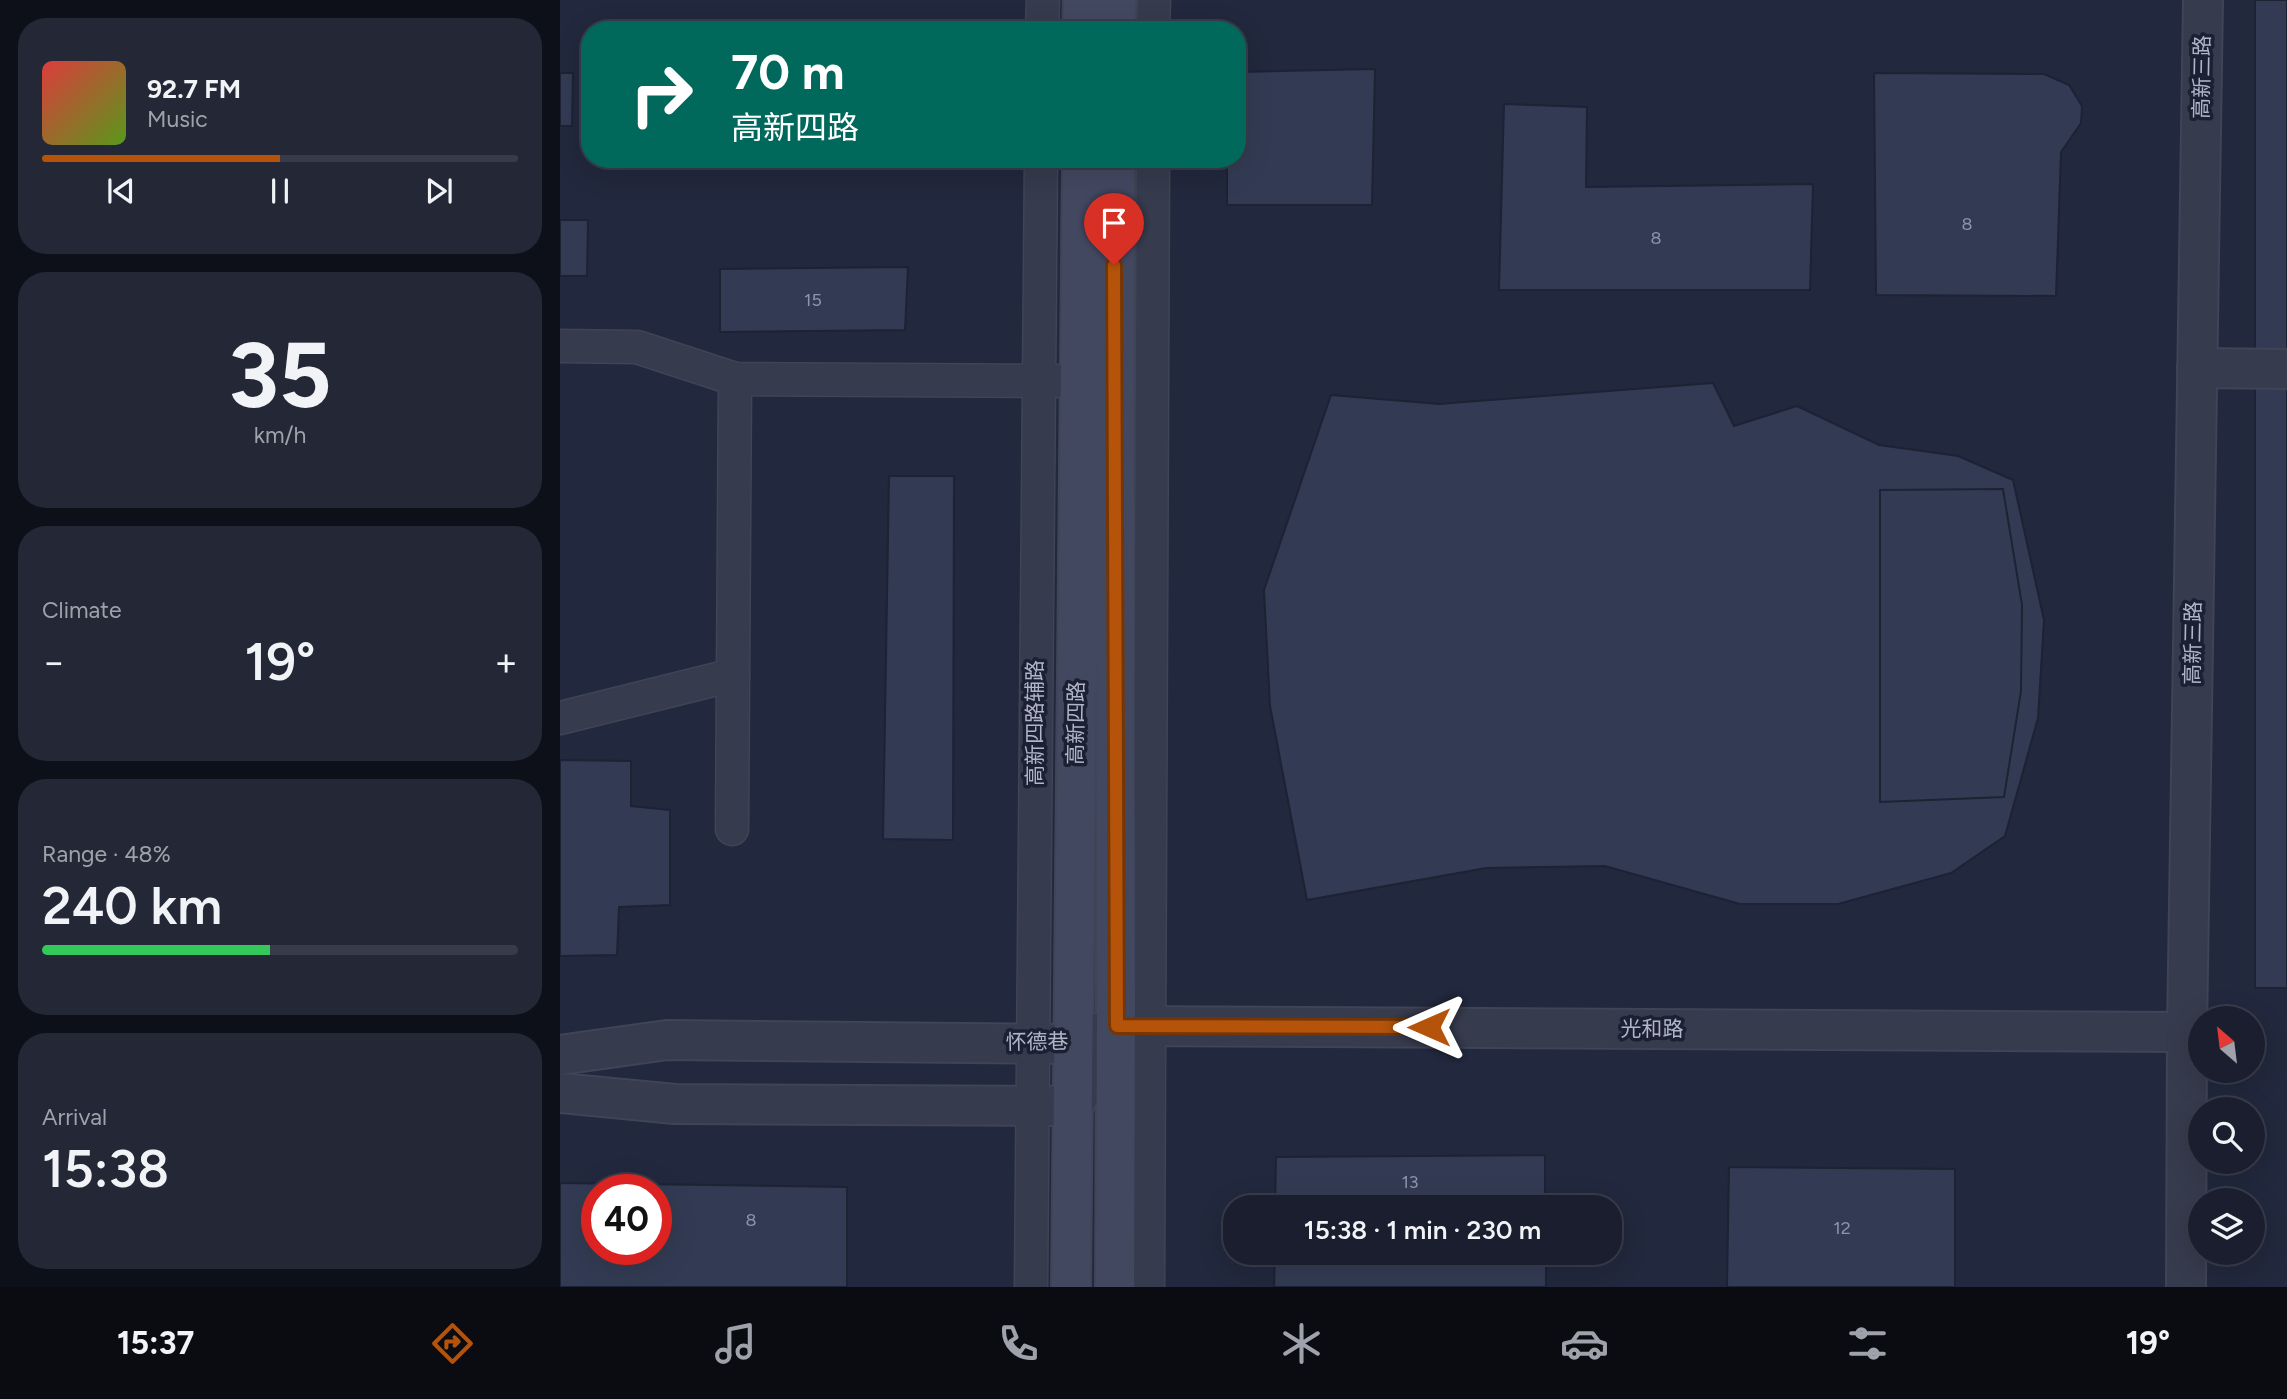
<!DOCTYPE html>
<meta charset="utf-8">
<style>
:root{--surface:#1a1e2e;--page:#232736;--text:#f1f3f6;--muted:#9fa2aa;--line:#383c4a;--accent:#b45309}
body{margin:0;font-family:Figtree,"Noto Sans SC",sans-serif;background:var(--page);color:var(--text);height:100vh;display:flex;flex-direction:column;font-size:26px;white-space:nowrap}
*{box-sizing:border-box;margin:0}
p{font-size:23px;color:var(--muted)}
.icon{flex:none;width:38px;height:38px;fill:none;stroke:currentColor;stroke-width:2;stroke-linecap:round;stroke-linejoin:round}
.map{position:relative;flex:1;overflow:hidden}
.drawer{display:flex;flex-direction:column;gap:18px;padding:18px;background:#0e1019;width:560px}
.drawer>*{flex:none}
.hud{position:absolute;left:21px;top:21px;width:665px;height:147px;border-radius:28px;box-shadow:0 7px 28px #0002,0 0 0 2px var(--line);background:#00695c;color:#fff;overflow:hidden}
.needle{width:46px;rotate:332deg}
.fabs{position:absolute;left:1628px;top:1006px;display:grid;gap:14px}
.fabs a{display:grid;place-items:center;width:77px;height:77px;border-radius:50%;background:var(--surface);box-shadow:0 7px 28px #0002,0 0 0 2px var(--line);font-size:35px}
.speed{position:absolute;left:21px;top:1174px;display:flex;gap:14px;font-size:35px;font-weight:700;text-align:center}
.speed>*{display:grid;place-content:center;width:91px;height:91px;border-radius:50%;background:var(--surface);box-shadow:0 7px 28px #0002,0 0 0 2px var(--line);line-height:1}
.speed .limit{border:10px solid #d22;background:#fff;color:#111}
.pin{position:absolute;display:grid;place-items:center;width:60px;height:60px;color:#fff;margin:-72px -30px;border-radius:50% 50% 50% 0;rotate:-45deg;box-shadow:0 0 7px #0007}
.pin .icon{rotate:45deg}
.me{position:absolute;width:77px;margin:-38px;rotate:270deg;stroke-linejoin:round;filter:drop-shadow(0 0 5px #0008)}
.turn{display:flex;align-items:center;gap:24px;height:147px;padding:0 35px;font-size:32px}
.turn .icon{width:91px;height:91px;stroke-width:2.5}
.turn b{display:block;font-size:49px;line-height:60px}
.big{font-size:52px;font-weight:600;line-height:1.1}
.drawer .widget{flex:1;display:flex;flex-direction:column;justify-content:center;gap:10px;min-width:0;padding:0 24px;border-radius:28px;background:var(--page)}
.drawer .dial{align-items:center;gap:0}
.dial b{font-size:91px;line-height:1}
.song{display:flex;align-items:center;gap:21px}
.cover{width:84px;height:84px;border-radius:10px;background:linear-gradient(135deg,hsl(0 70% 55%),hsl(90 70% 35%))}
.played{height:7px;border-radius:4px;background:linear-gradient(90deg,var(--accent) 50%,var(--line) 50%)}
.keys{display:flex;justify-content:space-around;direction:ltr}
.heat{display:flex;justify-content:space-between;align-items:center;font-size:38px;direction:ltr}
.charge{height:10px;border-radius:5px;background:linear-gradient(90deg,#34c759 48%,var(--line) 0)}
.trip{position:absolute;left:663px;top:1195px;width:399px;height:70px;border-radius:28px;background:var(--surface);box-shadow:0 7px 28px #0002,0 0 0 2px var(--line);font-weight:600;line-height:70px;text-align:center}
.tabs{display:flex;height:112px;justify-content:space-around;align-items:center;background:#0a0c12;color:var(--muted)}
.tabs .icon{width:49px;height:49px}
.tabs .active{color:var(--accent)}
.tabs b{font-size:32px;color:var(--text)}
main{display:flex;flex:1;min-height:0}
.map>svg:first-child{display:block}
.building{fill:#333b54;stroke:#1d2234;stroke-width:2;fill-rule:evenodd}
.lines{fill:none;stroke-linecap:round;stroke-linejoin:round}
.minor-casing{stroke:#3f4456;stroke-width:35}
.tertiary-casing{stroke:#3f4456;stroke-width:42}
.secondary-casing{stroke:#3f4456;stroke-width:42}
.minor{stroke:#363b4d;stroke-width:32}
.tertiary{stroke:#363b4d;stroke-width:38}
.secondary{stroke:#434861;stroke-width:38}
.route-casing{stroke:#753606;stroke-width:18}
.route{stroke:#b45309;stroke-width:12}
.labels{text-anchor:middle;stroke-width:7;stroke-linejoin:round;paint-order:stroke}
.number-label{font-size:18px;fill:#9094aa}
.street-label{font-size:21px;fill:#b1b5c9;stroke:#1b2032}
</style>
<main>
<section class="drawer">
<div class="widget">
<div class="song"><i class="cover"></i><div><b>92.7 FM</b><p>Music</p></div></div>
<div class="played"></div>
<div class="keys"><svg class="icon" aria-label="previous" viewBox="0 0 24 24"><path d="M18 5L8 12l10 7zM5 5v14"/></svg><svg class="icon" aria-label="pause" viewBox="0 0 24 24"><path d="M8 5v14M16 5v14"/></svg><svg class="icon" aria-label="next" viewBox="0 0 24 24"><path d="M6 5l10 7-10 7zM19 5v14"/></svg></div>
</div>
<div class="widget dial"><b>35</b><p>km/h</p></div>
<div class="widget"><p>Climate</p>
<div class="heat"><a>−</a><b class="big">19°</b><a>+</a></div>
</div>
<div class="widget"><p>Range · 48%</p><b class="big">240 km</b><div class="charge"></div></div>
<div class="widget"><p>Arrival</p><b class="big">15:38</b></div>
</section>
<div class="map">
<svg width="1727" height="1287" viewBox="0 0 1727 1287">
<rect width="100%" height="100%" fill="#22283d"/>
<!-- building -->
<g class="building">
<rect x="1695" y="0" width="32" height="988"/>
<path d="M 815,69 L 812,205 L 667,205 L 667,159 L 677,159 L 677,72 Z"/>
<path d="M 0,73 L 13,73 L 12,126 L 0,126 Z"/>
<path d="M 1314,73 L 1484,74 L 1509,85 L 1522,106 L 1521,123 L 1501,152 L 1496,296 L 1316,295 Z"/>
<path d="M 944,104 L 1027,107 L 1026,187 L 1253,184 L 1250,290 L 939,290 Z"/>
<path d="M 0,220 L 28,220 L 27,276 L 0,276 Z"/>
<path d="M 348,267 L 345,330 L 160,332 L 160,269 Z"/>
<path d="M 1153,383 L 1174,426 L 1237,406 L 1319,445 L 1398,456 L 1453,480 L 1484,620 L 1478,718 L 1445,836 L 1391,873 L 1278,904 L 1180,904 L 1045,866 L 926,868 L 747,900 L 710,706 L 704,590 L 771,395 L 879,404 Z"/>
<path d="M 329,476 L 394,476 L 393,840 L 323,839 Z"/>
<path d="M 1443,489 L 1462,605 L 1461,691 L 1444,797 L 1320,802 L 1320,490 Z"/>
<path d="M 0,760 L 71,761 L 71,806 L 110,810 L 110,905 L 59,907 L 57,955 L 0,956 Z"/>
<path d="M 985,1155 L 985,1208 L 715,1208 L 716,1157 Z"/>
<path d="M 1169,1167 L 1395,1169 L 1395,1287 L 1167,1287 Z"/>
<path d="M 0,1183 L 287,1187 L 287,1287 L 0,1287 ZM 37,1190 L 96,1190 L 96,1250 L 37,1250 Z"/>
<path d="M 715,1253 L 986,1253 L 986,1287 L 714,1287 Z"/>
</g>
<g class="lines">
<!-- minor casing -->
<g class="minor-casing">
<g id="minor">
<path d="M 482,30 L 483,0"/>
<path d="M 593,30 L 594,0"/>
<path d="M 0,346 L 77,347 L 175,379 L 497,381"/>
<path d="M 0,718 L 173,675"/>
<path d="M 172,829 L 175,379"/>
<path d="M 471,1287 L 481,159"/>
<path d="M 588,1287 L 593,159"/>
</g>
</g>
<!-- tertiary casing -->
<g class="tertiary-casing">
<g id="tertiary">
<path d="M 1637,368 L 1727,369"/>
<path d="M 0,1055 L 107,1040 L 513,1044 L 557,1026 L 1627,1032"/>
<path d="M 0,1093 L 115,1104 L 513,1106 L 557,1026"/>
<path d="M 1626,1287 L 1627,1032 L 1643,0"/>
</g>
</g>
<!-- secondary casing -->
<g class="secondary-casing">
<g id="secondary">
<path d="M 522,30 L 523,0"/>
<path d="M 556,30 L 556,0"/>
<path d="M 511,1287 L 522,159"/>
<path d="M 555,1287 C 558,911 553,535 555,159"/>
</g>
</g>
<!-- minor -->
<use href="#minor" class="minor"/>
<!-- tertiary -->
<use href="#tertiary" class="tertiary"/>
<!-- secondary -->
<use href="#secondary" class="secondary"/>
</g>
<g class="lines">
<!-- route casing -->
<g class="route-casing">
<path id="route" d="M 554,265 L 557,1026 L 869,1027"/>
</g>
<!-- route -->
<use href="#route" class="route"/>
</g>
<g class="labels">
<!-- number labels -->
<g class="number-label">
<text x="1407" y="230">8</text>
<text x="1096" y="244">8</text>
<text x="253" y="306">15</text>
<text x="850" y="1188">13</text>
<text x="191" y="1226">8</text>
<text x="1282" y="1234">12</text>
</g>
<!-- street labels -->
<g class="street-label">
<text transform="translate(1642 77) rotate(-89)" y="7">高新三路</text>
<text transform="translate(1633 643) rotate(-89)" y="7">高新三路</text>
<text transform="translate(475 723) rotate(-90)" y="7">高新四路辅路</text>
<text transform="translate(516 723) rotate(-89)" y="7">高新四路</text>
<text x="1092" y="1036">光和路</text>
<text transform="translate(477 1042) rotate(-1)" y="7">怀德巷</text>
</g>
</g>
</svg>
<div class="fabs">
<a><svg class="needle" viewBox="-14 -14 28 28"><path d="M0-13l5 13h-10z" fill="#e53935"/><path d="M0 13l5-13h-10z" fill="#9fa2aa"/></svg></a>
<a><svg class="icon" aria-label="search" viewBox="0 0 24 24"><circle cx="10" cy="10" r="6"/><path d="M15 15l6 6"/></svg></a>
<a><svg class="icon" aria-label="layers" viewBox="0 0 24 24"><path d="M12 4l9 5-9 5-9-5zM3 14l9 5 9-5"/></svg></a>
</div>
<div class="speed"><div class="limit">40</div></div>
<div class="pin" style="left:554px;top:265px;background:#d93025"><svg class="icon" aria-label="arrive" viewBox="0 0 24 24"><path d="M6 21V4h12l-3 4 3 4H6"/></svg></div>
<svg class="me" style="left:869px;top:1027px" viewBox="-20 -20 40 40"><path d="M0-17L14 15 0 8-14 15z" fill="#b45309" stroke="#fff" stroke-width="4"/></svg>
<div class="trip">15:38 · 1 min · 230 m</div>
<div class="hud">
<div class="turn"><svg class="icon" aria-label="right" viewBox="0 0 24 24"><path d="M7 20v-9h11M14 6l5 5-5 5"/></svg><div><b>70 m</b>高新四路</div></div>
</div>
</div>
</main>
<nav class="tabs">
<b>15:37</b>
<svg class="icon active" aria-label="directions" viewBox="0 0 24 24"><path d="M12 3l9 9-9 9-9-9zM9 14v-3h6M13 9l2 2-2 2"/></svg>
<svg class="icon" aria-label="music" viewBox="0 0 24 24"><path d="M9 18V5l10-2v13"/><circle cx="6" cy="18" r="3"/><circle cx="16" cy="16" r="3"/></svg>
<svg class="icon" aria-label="phone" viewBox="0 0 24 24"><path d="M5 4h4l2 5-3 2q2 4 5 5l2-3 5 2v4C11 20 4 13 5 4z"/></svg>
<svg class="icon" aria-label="climate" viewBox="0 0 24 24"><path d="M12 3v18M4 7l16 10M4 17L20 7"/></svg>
<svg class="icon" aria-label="car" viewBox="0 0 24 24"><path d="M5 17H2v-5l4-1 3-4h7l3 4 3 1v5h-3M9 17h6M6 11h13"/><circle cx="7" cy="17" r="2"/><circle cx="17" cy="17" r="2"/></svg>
<svg class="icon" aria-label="filters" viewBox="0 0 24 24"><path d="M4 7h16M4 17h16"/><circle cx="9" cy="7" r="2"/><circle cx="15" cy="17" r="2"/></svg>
<b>19°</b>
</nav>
